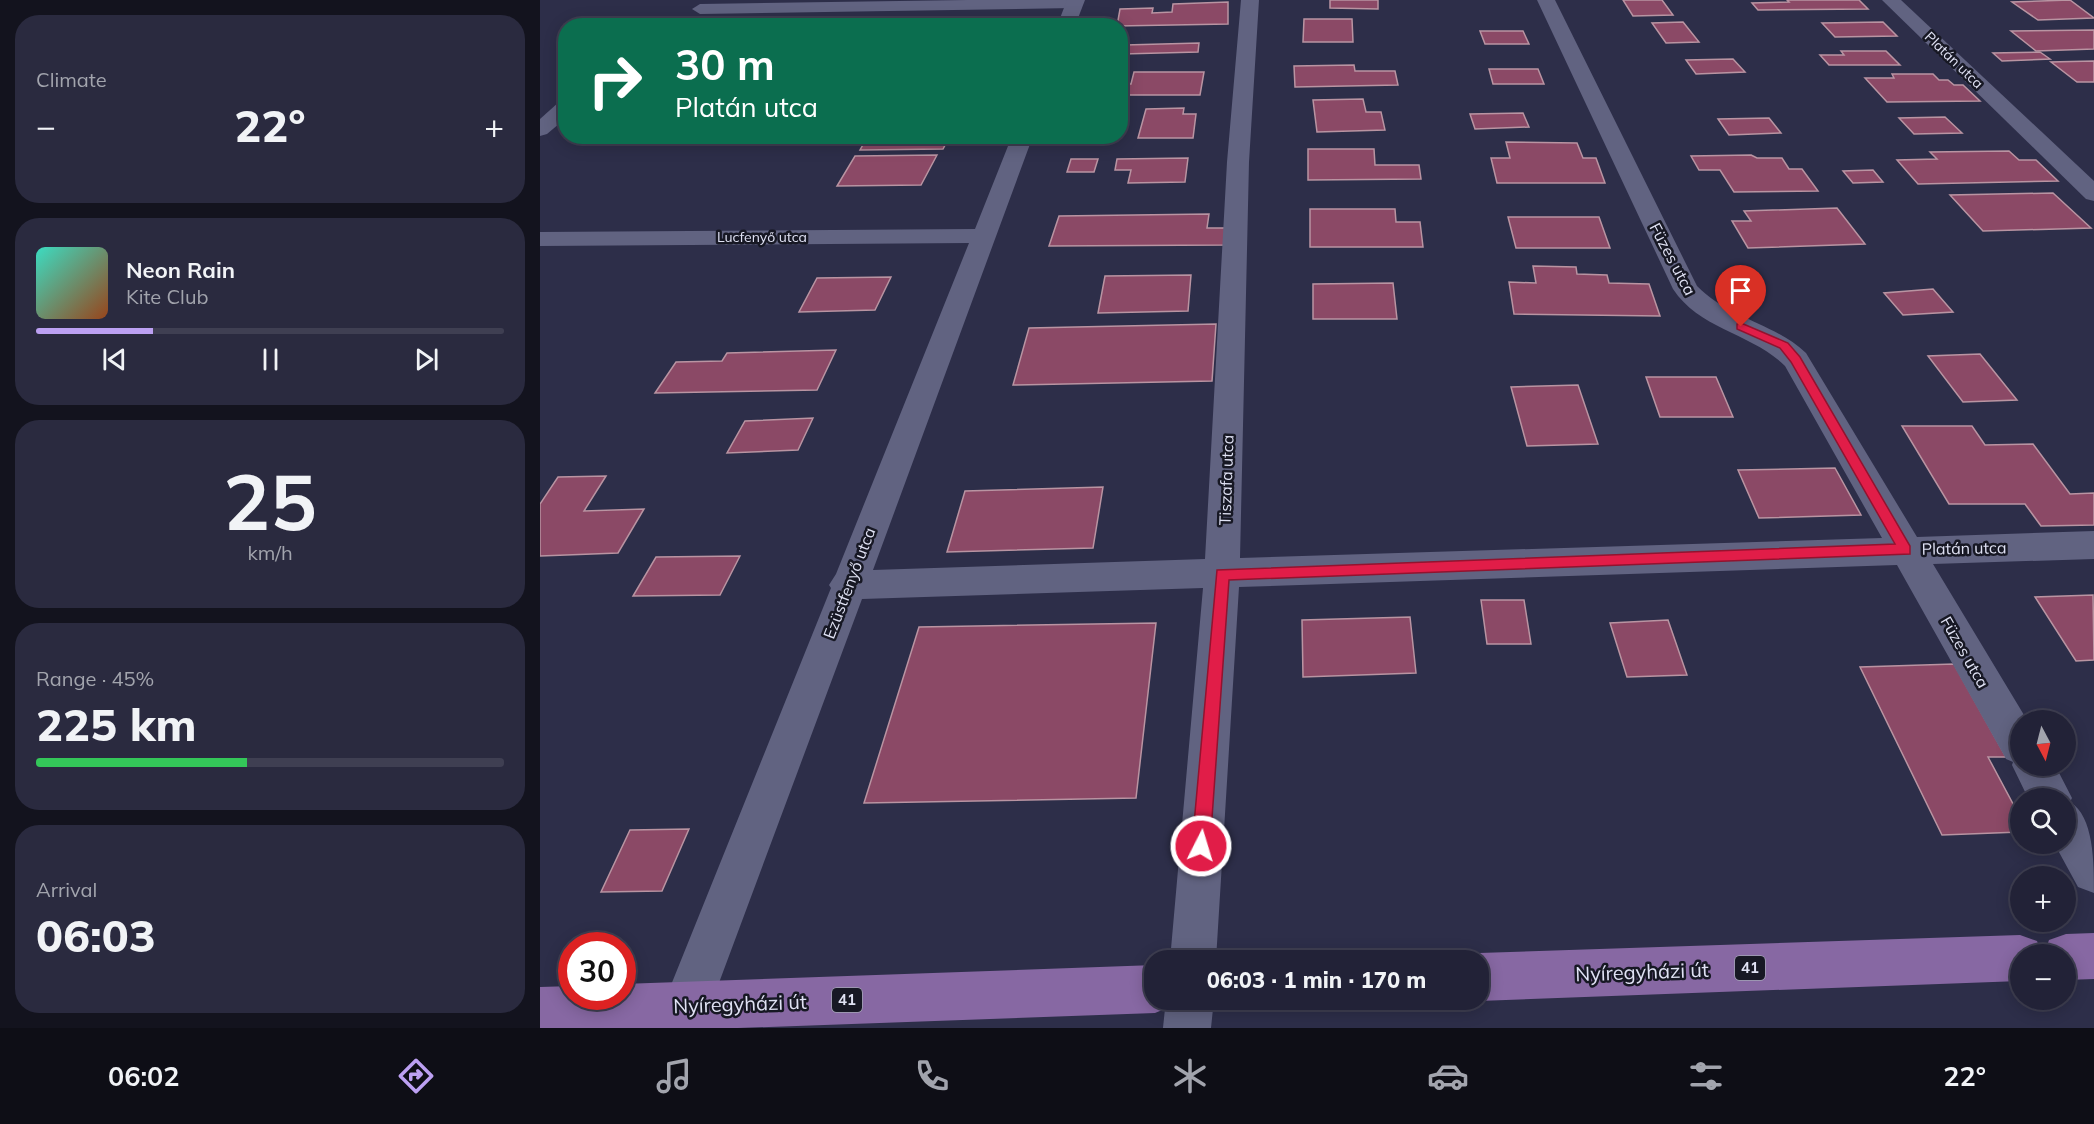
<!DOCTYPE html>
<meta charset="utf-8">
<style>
:root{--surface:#222237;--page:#2a2a3f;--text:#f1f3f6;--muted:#a2a4ad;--line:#3f3f52;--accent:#bca0f2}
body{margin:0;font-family:Mulish,sans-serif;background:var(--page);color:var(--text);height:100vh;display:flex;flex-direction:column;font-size:22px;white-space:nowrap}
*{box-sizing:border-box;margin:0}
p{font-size:20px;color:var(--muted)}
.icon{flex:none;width:33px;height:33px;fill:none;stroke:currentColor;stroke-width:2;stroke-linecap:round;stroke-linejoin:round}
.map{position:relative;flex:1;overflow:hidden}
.side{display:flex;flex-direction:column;gap:15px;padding:15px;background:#13131e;width:540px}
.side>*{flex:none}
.banner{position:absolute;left:18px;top:18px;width:570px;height:126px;border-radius:24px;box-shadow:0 3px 15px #0003,0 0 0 2px var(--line);background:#0b6e4f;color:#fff;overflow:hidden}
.needle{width:39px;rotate:173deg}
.tools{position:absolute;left:1470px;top:710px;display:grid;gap:12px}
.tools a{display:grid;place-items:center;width:66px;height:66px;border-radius:50%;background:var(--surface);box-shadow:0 3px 15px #0003,0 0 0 2px var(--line);font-size:30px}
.speed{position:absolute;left:18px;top:932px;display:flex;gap:12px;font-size:30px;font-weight:700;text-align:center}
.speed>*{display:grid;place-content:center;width:78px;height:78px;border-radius:50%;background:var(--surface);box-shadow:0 3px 15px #0003,0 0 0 2px var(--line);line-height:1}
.speed .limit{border:9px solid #d22;background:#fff;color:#111}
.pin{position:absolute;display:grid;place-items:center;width:51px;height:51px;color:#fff;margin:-62px -26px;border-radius:50% 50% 50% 0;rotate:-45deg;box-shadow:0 0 6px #0007}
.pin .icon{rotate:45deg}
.me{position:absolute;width:66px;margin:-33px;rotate:5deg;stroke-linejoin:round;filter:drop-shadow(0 0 4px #0008)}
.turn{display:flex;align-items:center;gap:21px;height:126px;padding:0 18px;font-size:27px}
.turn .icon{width:78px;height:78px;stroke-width:2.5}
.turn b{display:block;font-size:42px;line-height:51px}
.big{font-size:45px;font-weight:800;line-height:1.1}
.side .widget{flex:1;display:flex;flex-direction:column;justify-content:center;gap:9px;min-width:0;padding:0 21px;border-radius:24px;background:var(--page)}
.side .dial{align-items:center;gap:0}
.dial b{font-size:78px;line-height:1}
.song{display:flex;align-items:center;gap:18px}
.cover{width:72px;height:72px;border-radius:9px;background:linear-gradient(135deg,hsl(170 70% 55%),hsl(20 70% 35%))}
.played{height:6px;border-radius:3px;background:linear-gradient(90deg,var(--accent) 25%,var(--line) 25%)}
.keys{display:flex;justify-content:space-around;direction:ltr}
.heat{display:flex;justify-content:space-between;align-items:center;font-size:33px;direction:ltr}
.charge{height:9px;border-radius:4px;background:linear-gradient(90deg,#34c759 45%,var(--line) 0)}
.trip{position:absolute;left:604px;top:950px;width:345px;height:60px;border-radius:24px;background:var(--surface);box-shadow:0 3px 15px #0003,0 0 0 2px var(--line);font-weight:800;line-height:60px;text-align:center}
.tab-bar{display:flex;height:96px;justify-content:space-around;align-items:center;background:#0e0e16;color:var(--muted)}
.tab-bar .icon{width:42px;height:42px}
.tab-bar .current{color:var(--accent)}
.tab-bar b{font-size:27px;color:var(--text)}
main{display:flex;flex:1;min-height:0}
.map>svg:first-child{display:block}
.building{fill:#8b4966;stroke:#b994a2;stroke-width:1.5}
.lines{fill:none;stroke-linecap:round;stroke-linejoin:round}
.service{fill:#616381;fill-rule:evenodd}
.minor{fill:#616381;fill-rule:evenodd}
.primary{fill:#8768a3;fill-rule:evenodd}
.route{fill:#e11d48;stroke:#92132f;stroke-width:1.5}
.labels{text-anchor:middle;stroke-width:5;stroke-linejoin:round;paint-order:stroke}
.far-street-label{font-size:14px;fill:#e0e2f4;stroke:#171824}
.shield{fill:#171824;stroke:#a4a5b6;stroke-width:1.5}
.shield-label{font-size:15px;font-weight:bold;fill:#e0e2f4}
.street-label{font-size:16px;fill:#e0e2f4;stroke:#171824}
.near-street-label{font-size:20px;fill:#e0e2f4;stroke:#171824}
</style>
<main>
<section class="side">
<div class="widget"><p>Climate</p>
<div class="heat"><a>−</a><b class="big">22°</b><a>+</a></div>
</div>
<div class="widget">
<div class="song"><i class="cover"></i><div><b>Neon Rain</b><p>Kite Club</p></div></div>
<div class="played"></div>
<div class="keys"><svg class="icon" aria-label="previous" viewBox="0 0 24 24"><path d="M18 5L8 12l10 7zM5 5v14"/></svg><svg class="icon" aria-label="pause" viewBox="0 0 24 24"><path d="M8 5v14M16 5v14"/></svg><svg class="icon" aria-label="next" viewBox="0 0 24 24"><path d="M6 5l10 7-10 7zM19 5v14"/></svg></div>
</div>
<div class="widget dial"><b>25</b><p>km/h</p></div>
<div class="widget"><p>Range · 45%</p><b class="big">225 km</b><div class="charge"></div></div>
<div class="widget"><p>Arrival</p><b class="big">06:03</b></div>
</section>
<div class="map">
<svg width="1554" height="1028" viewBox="0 0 1554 1028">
<rect width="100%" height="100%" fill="#2d2e49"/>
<!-- building -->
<g class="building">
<path d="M 790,0 L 838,0 L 838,9 L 790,8 Z"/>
<path d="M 1083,0 L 1122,0 L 1133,15 L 1093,16 Z"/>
<path d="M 1247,0 L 1319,0 L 1328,9 L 1218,10 L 1212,3 L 1249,2 Z"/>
<path d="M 1530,0 L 1554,18 L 1498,20 L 1472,2 Z"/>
<path d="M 688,2 L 688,24 L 577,26 L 580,9 L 613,8 L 612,13 L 632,12 L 633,4 Z"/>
<path d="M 764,19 L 812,19 L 813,42 L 763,42 Z"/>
<path d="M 1143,22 L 1159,42 L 1126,43 L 1112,23 Z"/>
<path d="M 1343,22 L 1357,36 L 1295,37 L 1282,23 Z"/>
<path d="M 1554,30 L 1554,49 L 1496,51 L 1471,31 Z"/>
<path d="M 940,31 L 983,31 L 989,44 L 945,44 Z"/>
<path d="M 659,43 L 658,52 L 583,54 L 585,45 Z"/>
<path d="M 1301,51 L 1346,51 L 1360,65 L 1289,65 L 1280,55 L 1304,55 Z"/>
<path d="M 1500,52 L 1510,59 L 1462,61 L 1453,53 Z"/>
<path d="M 1193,59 L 1205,72 L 1156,74 L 1146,60 Z"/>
<path d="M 1554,61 L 1554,82 L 1537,82 L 1511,62 Z"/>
<path d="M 814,65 L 815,71 L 855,71 L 858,85 L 755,87 L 754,66 Z"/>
<path d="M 949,69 L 998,69 L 1004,84 L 953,84 Z"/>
<path d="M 594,72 L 664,72 L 660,95 L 580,95 L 580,84 L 591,84 Z"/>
<path d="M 1352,74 L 1393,74 L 1399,80 L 1408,80 L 1414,85 L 1423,85 L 1440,101 L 1347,102 L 1325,78 L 1354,78 Z"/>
<path d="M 823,99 L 826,112 L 841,112 L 845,130 L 777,132 L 773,100 Z"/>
<path d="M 644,108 L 643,114 L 656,114 L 653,138 L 598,138 L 606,109 Z"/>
<path d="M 983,113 L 989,127 L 935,129 L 930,114 Z"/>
<path d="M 1405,117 L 1422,133 L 1374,134 L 1359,118 Z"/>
<path d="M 1229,118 L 1241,133 L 1189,135 L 1178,119 Z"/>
<path d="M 328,136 L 410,136 L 403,149 L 320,150 Z"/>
<path d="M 966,142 L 1037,143 L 1043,158 L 1056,158 L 1065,183 L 957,183 L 951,158 L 970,158 Z"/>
<path d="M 768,149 L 834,149 L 835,165 L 879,165 L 881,179 L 768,180 Z"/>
<path d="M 1469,151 L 1479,160 L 1496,160 L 1518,181 L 1378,184 L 1357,160 L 1397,159 L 1390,152 Z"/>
<path d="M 397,155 L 381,185 L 297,186 L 315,156 Z"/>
<path d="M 1211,155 L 1217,158 L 1242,158 L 1249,169 L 1262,169 L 1278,191 L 1194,192 L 1180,170 L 1159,170 L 1151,156 Z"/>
<path d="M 648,158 L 645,182 L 588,183 L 591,170 L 575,170 L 577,159 Z"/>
<path d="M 531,159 L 558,159 L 554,172 L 527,172 Z"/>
<path d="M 1333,170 L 1343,182 L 1313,183 L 1303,171 Z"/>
<path d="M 1513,193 L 1551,228 L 1443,231 L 1410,195 Z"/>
<path d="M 1297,208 L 1325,244 L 1208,248 L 1192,221 L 1211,221 L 1204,211 Z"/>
<path d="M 770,209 L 855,209 L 856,222 L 880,222 L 883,247 L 770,247 Z"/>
<path d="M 669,214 L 667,228 L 687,228 L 685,245 L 509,246 L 519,216 Z"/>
<path d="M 968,217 L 1059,217 L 1070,248 L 976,248 Z"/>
<path d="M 993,266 L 1036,267 L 1037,274 L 1067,275 L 1069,283 L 1109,284 L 1120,316 L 974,314 L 969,282 L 996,283 Z"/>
<path d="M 651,275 L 648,311 L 558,313 L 565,276 Z"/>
<path d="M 351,277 L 335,310 L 259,312 L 277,278 Z"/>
<path d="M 853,283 L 857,319 L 773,319 L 773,284 Z"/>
<path d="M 1393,289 L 1413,312 L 1363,315 L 1344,293 Z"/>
<path d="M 676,324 L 672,381 L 473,385 L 489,328 Z"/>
<path d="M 296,350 L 277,390 L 115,393 L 136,362 L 182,361 L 187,353 Z"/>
<path d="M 1440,354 L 1477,400 L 1423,402 L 1388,356 Z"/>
<path d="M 1106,377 L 1176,377 L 1193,417 L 1120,417 Z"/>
<path d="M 1038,385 L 1058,444 L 987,446 L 971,387 Z"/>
<path d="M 273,418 L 258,450 L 187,453 L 205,421 Z"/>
<path d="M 1362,426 L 1432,426 L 1445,445 L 1493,444 L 1530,494 L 1554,493 L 1554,525 L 1501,526 L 1485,504 L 1409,504 Z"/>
<path d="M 1295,468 L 1321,515 L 1219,518 L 1198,470 Z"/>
<path d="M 66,476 L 44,511 L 104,509 L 78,553 L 0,556 L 0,504 L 18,477 Z"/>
<path d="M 563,487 L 553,548 L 407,552 L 425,491 Z"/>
<path d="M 200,556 L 180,595 L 93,596 L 116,557 Z"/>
<path d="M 1553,595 L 1554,660 L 1536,661 L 1495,597 Z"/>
<path d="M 941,600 L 984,600 L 991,644 L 947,644 Z"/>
<path d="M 870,617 L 876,673 L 763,677 L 762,620 Z"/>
<path d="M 1128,620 L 1147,675 L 1087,677 L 1070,623 Z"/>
<path d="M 616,623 L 596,798 L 324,803 L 379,627 Z"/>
<path d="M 1414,664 L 1466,757 L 1448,757 L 1480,817 L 1480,832 L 1402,835 L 1320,667 Z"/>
<path d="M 149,829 L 122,891 L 61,892 L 90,830 Z"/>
</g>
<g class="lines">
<!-- service -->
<path class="service" d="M 427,0 L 540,0 L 542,3 L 534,8 L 160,14 L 152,9 L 160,4 Z"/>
<!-- minor -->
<g class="minor">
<path d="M 527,0 L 545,0 L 535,26 L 517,26 Z"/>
<path d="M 701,0 L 719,0 L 709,162 L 700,558 L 1342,538 L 1245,366 C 1212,333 1160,330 1133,289 L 997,0 L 1015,0 L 1157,286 C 1188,318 1234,323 1266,353 L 1377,537 L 1554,531 L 1554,559 L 1393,564 L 1487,720 L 1480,720 L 1480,765 L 1515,765 L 1532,798 L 1530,802 C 1554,816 1554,863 1554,893 L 1538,887 L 1514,843 L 1526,843 L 1526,798 L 1488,798 L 1472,765 L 1473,762 L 1466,759 L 1357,565 L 699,587 L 676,960 L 630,960 L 663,588 L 322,599 L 164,1023 L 161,1028 L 110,1028 L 129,990 L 291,588 L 289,585 L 296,574 L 429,243 L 0,246 L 0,232 L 435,229 L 472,136 L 493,136 L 333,570 L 665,559 L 687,162 Z"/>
<path d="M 1342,0 L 1361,0 L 1554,181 L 1554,201 L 1546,199 Z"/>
<path d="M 26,100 L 26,118 L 7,134 L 0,136 L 0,119 L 19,102 Z"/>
<path d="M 626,999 L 674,999 L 671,1028 L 623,1028 Z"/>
</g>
<!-- primary -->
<g class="primary">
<path d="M 1554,933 L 1554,979 L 1526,980 L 1526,954 L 1504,954 L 1509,940 L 1526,934 Z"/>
<path d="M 1480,935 L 1497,941 L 1502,954 L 1480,954 L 1480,981 L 939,1001 L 935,999 L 939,999 L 939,960 L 923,960 L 939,953 Z"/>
<path d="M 615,965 L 615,999 L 635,999 L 632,1006 L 615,1013 L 198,1028 L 0,1028 L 0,987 L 32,986 L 32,996 L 82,996 L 82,984 Z"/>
</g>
</g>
<!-- route -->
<path class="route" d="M 1201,323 L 1248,343 L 1260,357 L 1370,546 L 1370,554 L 689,580 L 670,846 L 668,853 L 661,855 L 655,853 L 652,846 L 677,570 L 1355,544 L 1251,362 L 1240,348 L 1197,329 L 1197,324 Z"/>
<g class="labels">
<!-- far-street labels -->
<g class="far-street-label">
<text transform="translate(1414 60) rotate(44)" y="5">Platán utca</text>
<text x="222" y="242">Lucfenyő utca</text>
</g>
<!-- shield labels -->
<g class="shield">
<rect x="1195" y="956" width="30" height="24" rx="4.5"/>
<rect x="292" y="988" width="30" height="24" rx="4.5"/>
</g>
<g class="shield-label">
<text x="1210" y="973">41</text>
<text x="307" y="1005">41</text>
</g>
<!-- street labels -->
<g class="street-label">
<text transform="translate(1133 259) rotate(62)" y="6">Füzes utca</text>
<text transform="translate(686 480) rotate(-88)" y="6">Tiszafa utca</text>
<text transform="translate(1424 548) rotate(-1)" y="6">Platán utca</text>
<text transform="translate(309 583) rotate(-69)" y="6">Ezüstfenyő utca</text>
<text transform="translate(1425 652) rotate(60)" y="6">Füzes utca</text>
</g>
<!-- near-street labels -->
<g class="near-street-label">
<text transform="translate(1102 972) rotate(-2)" y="7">Nyíregyházi út</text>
<text transform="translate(200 1004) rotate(-2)" y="7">Nyíregyházi út</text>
</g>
</g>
</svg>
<div class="tools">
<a><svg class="needle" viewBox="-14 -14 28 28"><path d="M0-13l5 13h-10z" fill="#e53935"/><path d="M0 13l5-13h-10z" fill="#a2a4ad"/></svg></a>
<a><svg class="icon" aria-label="search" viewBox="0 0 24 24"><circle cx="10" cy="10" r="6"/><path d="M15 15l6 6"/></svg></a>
<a>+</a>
<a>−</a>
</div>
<div class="speed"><div class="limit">30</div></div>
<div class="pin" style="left:1201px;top:327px;background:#d93025"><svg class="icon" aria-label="arrive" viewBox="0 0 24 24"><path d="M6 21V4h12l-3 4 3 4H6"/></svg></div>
<svg class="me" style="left:661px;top:846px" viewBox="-20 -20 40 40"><circle r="17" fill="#e11d48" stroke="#fff" stroke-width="3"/><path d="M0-11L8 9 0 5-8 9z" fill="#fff"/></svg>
<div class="trip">06:03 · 1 min · 170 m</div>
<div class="banner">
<div class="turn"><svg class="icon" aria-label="right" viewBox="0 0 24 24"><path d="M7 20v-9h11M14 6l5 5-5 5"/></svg><div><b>30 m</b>Platán utca</div></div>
</div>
</div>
</main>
<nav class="tab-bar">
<b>06:02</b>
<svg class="icon current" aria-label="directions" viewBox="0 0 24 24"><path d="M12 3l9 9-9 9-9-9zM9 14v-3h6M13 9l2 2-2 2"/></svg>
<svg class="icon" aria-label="music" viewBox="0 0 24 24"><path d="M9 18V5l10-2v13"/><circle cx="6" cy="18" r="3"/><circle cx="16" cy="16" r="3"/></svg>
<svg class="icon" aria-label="phone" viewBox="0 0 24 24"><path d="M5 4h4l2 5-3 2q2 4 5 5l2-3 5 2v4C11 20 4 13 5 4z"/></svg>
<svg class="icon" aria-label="climate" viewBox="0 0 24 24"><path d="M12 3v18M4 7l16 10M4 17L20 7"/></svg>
<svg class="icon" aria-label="car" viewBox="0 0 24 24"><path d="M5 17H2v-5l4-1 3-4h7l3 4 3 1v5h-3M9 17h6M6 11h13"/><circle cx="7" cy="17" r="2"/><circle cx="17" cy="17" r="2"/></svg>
<svg class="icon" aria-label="filters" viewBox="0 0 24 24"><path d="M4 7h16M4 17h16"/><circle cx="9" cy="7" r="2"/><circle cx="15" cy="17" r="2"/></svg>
<b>22°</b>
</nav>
